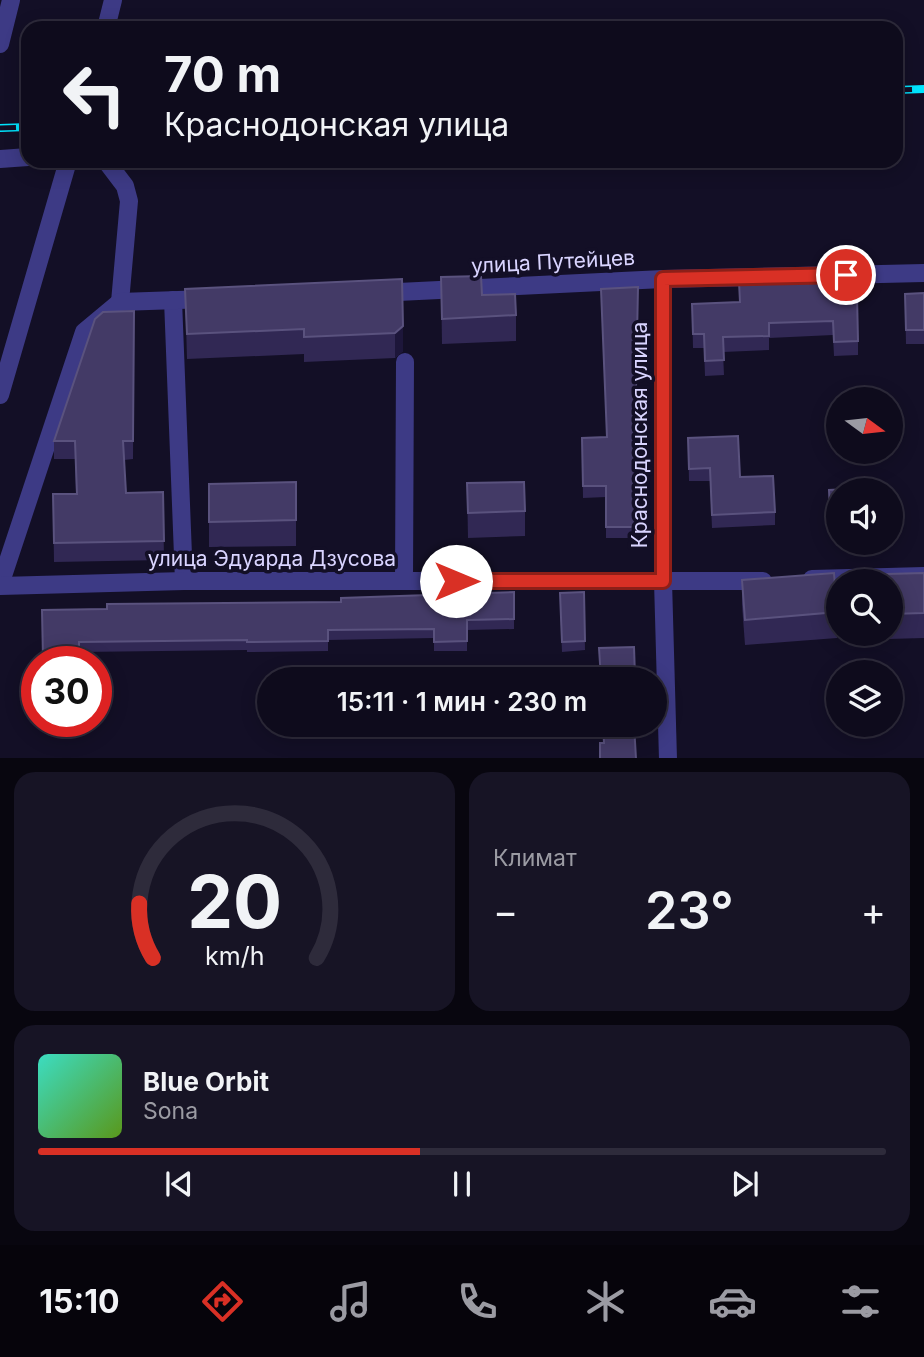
<!DOCTYPE html>
<html lang="ru">
<meta charset="utf-8">
<style>
:root{--surface:#0e0b1c;--page:#171425;--text:#f1f3f6;--muted:#9b9ba3;--line:#2e2b3b;--accent:#d93025}
body{margin:0;font-family:Inter,sans-serif;background:var(--page);color:var(--text);height:100vh;display:flex;flex-direction:column;font-size:26px;white-space:nowrap}
*{box-sizing:border-box;margin:0}
p{font-size:23px;color:var(--muted)}
.icon{flex:none;width:38px;height:38px;fill:none;stroke:currentColor;stroke-width:2;stroke-linecap:round;stroke-linejoin:round}
.map{position:relative;height:758px;overflow:hidden}
.drawer{display:flex;flex-direction:column;gap:14px;padding:14px;background:#08060f;flex:1}
.drawer>*{flex:none}
.banner{position:absolute;left:21px;top:21px;width:882px;height:147px;border-radius:21px;box-shadow:0 4px 18px #0003,0 0 0 2px var(--line);background:#0e0b1c;color:var(--text);overflow:hidden}
.needle{width:46px;rotate:105deg}
.buttons{position:absolute;left:826px;top:387px;display:grid;gap:14px}
.buttons a{display:grid;place-items:center;width:77px;height:77px;border-radius:50%;background:var(--surface);box-shadow:0 4px 18px #0003,0 0 0 2px var(--line);font-size:35px}
.speed{position:absolute;left:21px;top:646px;display:flex;gap:14px;font-size:35px;font-weight:700;text-align:center}
.speed>*{display:grid;place-content:center;width:91px;height:91px;border-radius:50%;background:var(--surface);box-shadow:0 4px 18px #0003,0 0 0 2px var(--line);line-height:1}
.speed .limit{border:10px solid #d22;background:#fff;color:#111}
.pin{position:absolute;display:grid;place-items:center;width:60px;height:60px;color:#fff;margin:-30px;border:4px solid #fff;border-radius:50%;box-shadow:0 2px 7px #0007}
.me{position:absolute;width:77px;margin:-38px;rotate:90deg;stroke-linejoin:round;filter:drop-shadow(0 0 5px #0008)}
.turn{display:flex;align-items:center;gap:24px;height:147px;padding:0 28px;font-size:32px}
.turn .icon{width:91px;height:91px;stroke-width:2.5}
.turn b{display:block;font-size:49px;line-height:60px}
.big{font-size:52px;font-weight:600;line-height:1.1}
.drawer .tile{flex:1;display:flex;flex-direction:column;justify-content:center;gap:10px;min-width:0;padding:0 24px;border-radius:21px;background:var(--page)}
.drawer .dial{align-items:center;gap:0}
.dial svg{height:182px;overflow:visible;fill:none;stroke:var(--line);stroke-width:7;stroke-linecap:round;text-anchor:middle}
.dial text{fill:var(--text);stroke:none}
.song{display:flex;align-items:center;gap:21px}
.cover{width:84px;height:84px;border-radius:10px;background:linear-gradient(135deg,hsl(170 70% 55%),hsl(90 70% 35%))}
.played{height:7px;border-radius:4px;background:linear-gradient(90deg,var(--accent) 45%,var(--line) 45%)}
.keys{display:flex;justify-content:space-around;direction:ltr}
.heat{display:flex;justify-content:space-between;align-items:center;font-size:38px;direction:ltr}
.drawer .tiles{flex:1;display:grid;gap:14px;grid-template-columns:1fr 1fr}
.tile:last-child{grid-column:span 2}
.trip{position:absolute;left:257px;top:667px;width:410px;height:70px;border-radius:35px;background:var(--surface);box-shadow:0 4px 18px #0003,0 0 0 2px var(--line);font-weight:600;line-height:70px;text-align:center}
.menu{display:flex;height:112px;justify-content:space-around;align-items:center;background:#06040b;color:var(--muted)}
.menu .icon{width:49px;height:49px}
.menu .current{color:var(--accent)}
.menu b{font-size:32px;color:var(--text)}
.map>svg:first-child{display:block}
.lines{fill:none;stroke-linecap:round;stroke-linejoin:round}
.minor{stroke:#3d3a85;stroke-width:18}
.tertiary{stroke:#3d3a85;stroke-width:18}
.rail-casing{stroke:#00e5ff;stroke-width:8}
.rail{stroke:#130f26;stroke-width:5;stroke-dasharray:16;stroke-linecap:butt}
.wall{fill:#312854}
.shaded-wall{fill:#1d163a}
.building{fill:#433a66;stroke:#5a527e;stroke-width:2}
.route-casing{stroke:#8d1f18;stroke-width:18}
.route{stroke:#d93025;stroke-width:12}
.labels{text-anchor:middle;stroke-width:7;stroke-linejoin:round;paint-order:stroke}
.street-label{font-size:21px;fill:#d9d4ff;stroke:#130f26}
</style>
<div class="map">
<svg width="924" height="759" viewBox="0 0 924 759">
<rect width="100%" height="100%" fill="#130f26"/>
<g class="lines">
<!-- minor -->
<g class="minor">
<path d="M 0,44 L 11,0"/>
<path d="M 0,159 L 28,157"/>
<path d="M 106,161 L 125,186 L 129,201 L 120,302"/>
<path d="M 663,279 L 663,581 L 668,759"/>
<path d="M 378,293 L 663,279 L 924,273"/>
<path d="M 173,300 L 184,581"/>
<path d="M 812,579 L 924,576"/>
<path d="M 404,581 L 405,362"/>
<path d="M 0,585 L 84,332 L 120,302 L 207,299"/>
<path d="M 0,586 L 184,581 L 763,581"/>
</g>
<!-- tertiary -->
<g class="tertiary">
<path d="M 106,28 L 113,0"/>
<path d="M 0,395 L 68,161"/>
</g>
<!-- rail casing -->
<g class="rail-casing">
<g id="rail">
<path d="M 896,90 L 924,89"/>
<path d="M 0,128 L 28,127"/>
</g>
</g>
<!-- rail -->
<use href="#rail" class="rail"/>
</g>
<!-- wall -->
<g class="wall">
<path d="M 441,277 L 482,295 L 516,315 L 516,341 L 442,344 Z"/>
<path d="M 402,279 L 403,351 L 395,358 L 304,362 L 304,354 L 187,359 L 185,289 Z"/>
<path d="M 924,293 L 924,344 L 906,344 L 905,294 Z"/>
<path d="M 838,296 L 858,341 L 858,355 L 834,356 L 833,335 L 769,338 L 769,350 L 723,352 L 724,375 L 705,376 L 704,348 L 693,348 L 692,304 L 739,302 Z"/>
<path d="M 134,311 L 133,459 L 124,460 L 126,493 L 163,492 L 164,560 L 54,562 L 53,494 L 76,494 L 75,459 L 54,459 L 54,441 Z"/>
<path d="M 606,437 L 636,437 L 641,489 L 645,489 L 645,538 L 606,538 L 606,497 L 583,498 L 582,438 Z"/>
<path d="M 688,438 L 740,477 L 775,512 L 775,525 L 712,528 L 710,481 L 689,481 Z"/>
<path d="M 296,482 L 296,546 L 209,547 L 209,484 Z"/>
<path d="M 467,483 L 525,511 L 525,536 L 468,538 Z"/>
<path d="M 829,490 L 838,490 L 838,522 L 830,523 Z"/>
<path d="M 924,573 L 924,638 L 888,639 L 888,634 L 891,634 L 891,581 Z"/>
<path d="M 742,580 L 837,612 L 837,638 L 745,645 L 742,605 Z"/>
<path d="M 514,592 L 514,629 L 467,630 L 467,651 L 434,651 L 434,638 L 328,640 L 328,651 L 247,652 L 247,650 L 79,652 L 79,662 L 43,662 L 42,610 L 341,602 Z"/>
<path d="M 584,592 L 585,650 L 562,652 L 560,603 Z"/>
</g>
<!-- shaded-wall -->
<path class="shaded-wall" d="M 403,326 L 403,351 L 395,358 L 395,333 Z"/>
<!-- building -->
<g class="building">
<path d="M 838,273 L 838,296 L 857,295 L 858,341 L 834,342 L 833,321 L 769,323 L 769,336 L 723,337 L 724,360 L 705,361 L 704,334 L 693,334 L 692,304 L 740,302 L 739,282 L 790,280 L 790,274 Z"/>
<path d="M 481,276 L 482,295 L 515,294 L 516,315 L 442,319 L 441,277 Z"/>
<path d="M 402,279 L 403,326 L 395,333 L 304,337 L 304,329 L 187,334 L 185,289 Z"/>
<path d="M 638,287 L 635,437 L 640,437 L 641,489 L 645,489 L 645,527 L 606,527 L 606,486 L 583,486 L 582,438 L 607,437 L 601,289 Z"/>
<path d="M 924,293 L 924,330 L 906,330 L 905,294 Z"/>
<path d="M 134,311 L 133,441 L 123,441 L 126,493 L 163,492 L 164,541 L 54,543 L 53,494 L 77,494 L 75,441 L 54,441 L 95,319 L 103,312 Z"/>
<path d="M 738,436 L 740,477 L 773,476 L 775,512 L 712,515 L 710,468 L 689,469 L 688,438 Z"/>
<path d="M 296,482 L 296,520 L 209,522 L 209,484 Z"/>
<path d="M 524,482 L 525,511 L 468,513 L 467,483 Z"/>
<path d="M 871,488 L 871,490 L 838,490 L 838,513 L 830,513 L 829,490 Z"/>
<path d="M 834,573 L 837,612 L 745,620 L 742,580 Z"/>
<path d="M 924,573 L 924,613 L 891,614 L 891,581 L 887,581 L 887,574 Z"/>
<path d="M 514,592 L 514,619 L 467,620 L 467,641 L 434,642 L 434,629 L 328,630 L 328,641 L 247,642 L 247,640 L 79,642 L 79,657 L 43,658 L 42,610 L 107,609 L 107,604 L 341,602 L 341,598 Z"/>
<path d="M 584,592 L 585,641 L 562,642 L 560,593 Z"/>
<path d="M 634,647 L 635,676 L 632,676 L 632,679 L 601,679 L 599,648 Z"/>
<path d="M 603,724 L 634,724 L 636,759 L 600,759 L 600,743 L 604,743 Z"/>
</g>
<g class="lines">
<!-- route casing -->
<g class="route-casing">
<path id="route" d="M 456,581 L 663,581 L 663,279 L 846,275"/>
</g>
<!-- route -->
<use href="#route" class="route"/>
</g>
<g class="labels">
<!-- street labels -->
<g class="street-label">
<text transform="translate(553 262) rotate(-3)" y="7">улица Путейцев</text>
<text transform="translate(640 435) rotate(-90)" y="7">Краснодонская улица</text>
<text x="272" y="566">улица Эдуарда Дзусова</text>
</g>
</g>
</svg>
<div class="buttons">
<a><svg class="needle" viewBox="-14 -14 28 28"><path d="M0-13l5 13h-10z" fill="#e53935"/><path d="M0 13l5-13h-10z" fill="#9b9ba3"/></svg></a>
<a><svg class="icon" aria-label="sound" viewBox="0 0 24 24"><path d="M4 9h4l5-4v14l-5-4H4zM17 9q2 3 0 6"/></svg></a>
<a><svg class="icon" aria-label="search" viewBox="0 0 24 24"><circle cx="10" cy="10" r="6"/><path d="M15 15l6 6"/></svg></a>
<a><svg class="icon" aria-label="layers" viewBox="0 0 24 24"><path d="M12 4l9 5-9 5-9-5zM3 14l9 5 9-5"/></svg></a>
</div>
<div class="speed"><div class="limit">30</div></div>
<div class="pin" style="left:846px;top:275px;background:#d93025"><svg class="icon" aria-label="arrive" viewBox="0 0 24 24"><path d="M6 21V4h12l-3 4 3 4H6"/></svg></div>
<svg class="me" style="left:456px;top:581px" viewBox="-20 -20 40 40"><circle r="19" fill="#fff"/><path d="M0-13L10 11 0 6-10 11z" fill="#d93025"/></svg>
<div class="trip">15:11 · 1 мин · 230 m</div>
<div class="banner">
<div class="turn"><svg class="icon" aria-label="left" viewBox="0 0 24 24"><path d="M17 20v-9H6M10 6l-5 5 5 5"/></svg><div><b>70 m</b>Краснодонская улица</div></div>
</div>
</div>
<section class="drawer">
<div class="tiles">
<div class="tile dial"><svg viewBox="0 0 100 80">
<path d="M14 69A42 42 0 1 1 86 69"/>
<path d="M14 69A42 42 0 0 1 8 45" stroke="#d93025"/>
<text x="50" y="56" font-size="32" font-weight="700">20</text>
<text x="50" y="72" font-size="11">km/h</text>
</svg></div>
<div class="tile"><p>Климат</p>
<div class="heat"><a>−</a><b class="big">23°</b><a>+</a></div>
</div>
<div class="tile">
<div class="song"><i class="cover"></i><div><b>Blue Orbit</b><p>Sona</p></div></div>
<div class="played"></div>
<div class="keys"><svg class="icon" aria-label="previous" viewBox="0 0 24 24"><path d="M18 5L8 12l10 7zM5 5v14"/></svg><svg class="icon" aria-label="pause" viewBox="0 0 24 24"><path d="M8 5v14M16 5v14"/></svg><svg class="icon" aria-label="next" viewBox="0 0 24 24"><path d="M6 5l10 7-10 7zM19 5v14"/></svg></div>
</div>
</div>
</section>
<nav class="menu">
<b>15:10</b>
<svg class="icon current" aria-label="directions" viewBox="0 0 24 24"><path d="M12 3l9 9-9 9-9-9zM9 14v-3h6M13 9l2 2-2 2"/></svg>
<svg class="icon" aria-label="music" viewBox="0 0 24 24"><path d="M9 18V5l10-2v13"/><circle cx="6" cy="18" r="3"/><circle cx="16" cy="16" r="3"/></svg>
<svg class="icon" aria-label="phone" viewBox="0 0 24 24"><path d="M5 4h4l2 5-3 2q2 4 5 5l2-3 5 2v4C11 20 4 13 5 4z"/></svg>
<svg class="icon" aria-label="climate" viewBox="0 0 24 24"><path d="M12 3v18M4 7l16 10M4 17L20 7"/></svg>
<svg class="icon" aria-label="car" viewBox="0 0 24 24"><path d="M5 17H2v-5l4-1 3-4h7l3 4 3 1v5h-3M9 17h6M6 11h13"/><circle cx="7" cy="17" r="2"/><circle cx="17" cy="17" r="2"/></svg>
<svg class="icon" aria-label="filters" viewBox="0 0 24 24"><path d="M4 7h16M4 17h16"/><circle cx="9" cy="7" r="2"/><circle cx="15" cy="17" r="2"/></svg>
</nav>
